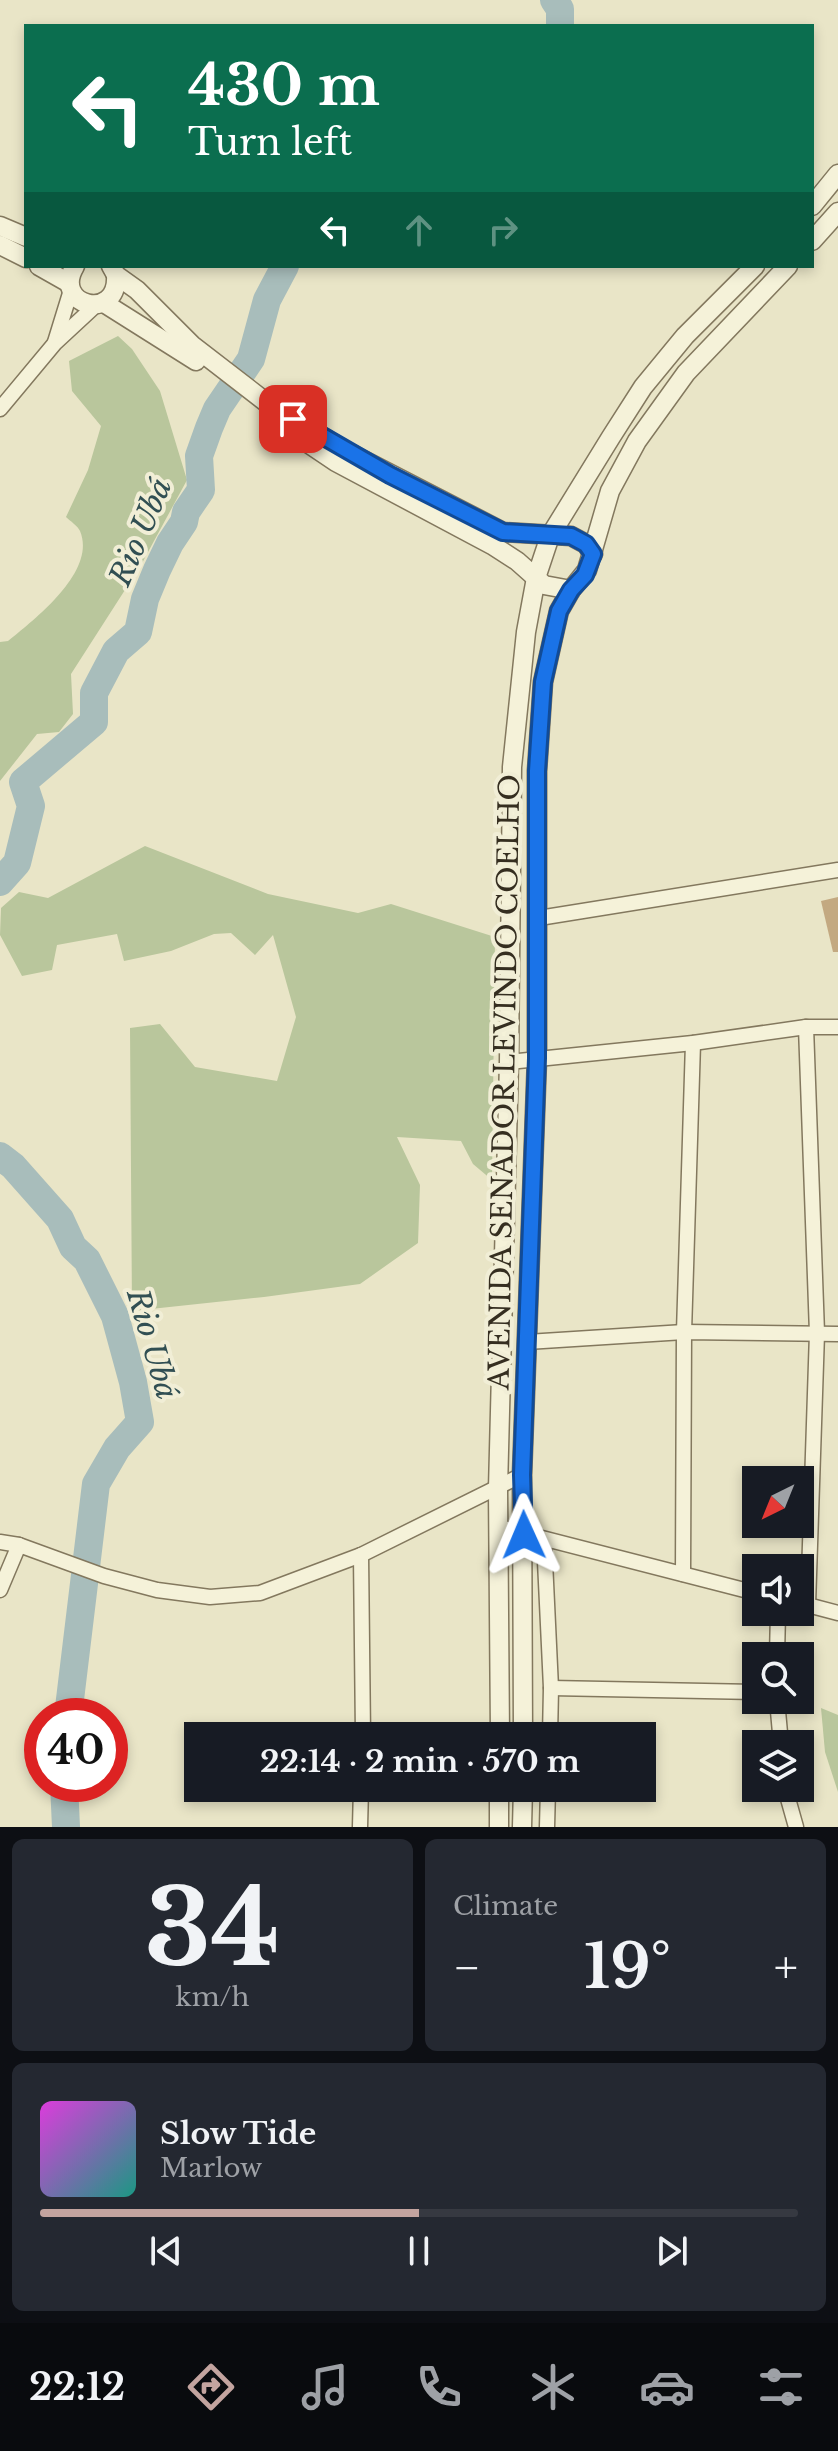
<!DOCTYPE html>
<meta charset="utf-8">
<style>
:root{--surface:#171b24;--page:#242831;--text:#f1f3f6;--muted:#9ea1a6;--line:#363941;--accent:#c3a49f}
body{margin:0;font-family:"Libre Baskerville",serif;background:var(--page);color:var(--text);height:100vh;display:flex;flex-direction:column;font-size:30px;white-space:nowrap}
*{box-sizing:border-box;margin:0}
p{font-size:26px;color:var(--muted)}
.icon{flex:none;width:44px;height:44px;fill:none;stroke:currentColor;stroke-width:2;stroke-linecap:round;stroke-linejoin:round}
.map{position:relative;height:1827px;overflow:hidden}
.details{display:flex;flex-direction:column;gap:12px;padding:12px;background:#0d0f14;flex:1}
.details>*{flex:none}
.banner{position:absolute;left:24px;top:24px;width:790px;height:244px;border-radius:0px;box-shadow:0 4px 12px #0003;background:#0b6e4f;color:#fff;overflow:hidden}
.needle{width:52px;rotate:223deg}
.fabs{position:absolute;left:742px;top:1466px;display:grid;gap:16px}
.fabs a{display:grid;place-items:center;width:72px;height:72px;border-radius:0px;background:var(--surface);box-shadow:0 4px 12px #0003;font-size:40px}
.speed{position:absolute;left:24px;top:1698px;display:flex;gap:16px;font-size:40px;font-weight:700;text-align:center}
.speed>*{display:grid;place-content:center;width:104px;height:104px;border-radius:50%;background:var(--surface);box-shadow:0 4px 12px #0003;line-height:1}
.speed .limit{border:12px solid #d22;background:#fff;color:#111}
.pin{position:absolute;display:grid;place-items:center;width:68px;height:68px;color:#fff;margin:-34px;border-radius:16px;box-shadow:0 4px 12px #0006}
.me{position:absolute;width:88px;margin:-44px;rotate:359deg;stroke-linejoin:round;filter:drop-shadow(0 0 6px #0008)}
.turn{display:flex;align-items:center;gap:28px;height:168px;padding:0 32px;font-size:36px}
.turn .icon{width:104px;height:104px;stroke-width:2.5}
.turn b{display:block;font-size:56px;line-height:68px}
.lanes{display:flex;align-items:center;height:76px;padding:0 32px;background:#0003;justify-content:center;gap:40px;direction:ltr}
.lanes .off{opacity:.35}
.big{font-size:60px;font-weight:800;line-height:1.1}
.details .widget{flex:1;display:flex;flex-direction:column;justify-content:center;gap:12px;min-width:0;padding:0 28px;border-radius:12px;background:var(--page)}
.details .dial{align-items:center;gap:0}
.dial b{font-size:104px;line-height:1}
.song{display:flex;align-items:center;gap:24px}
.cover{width:96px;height:96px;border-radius:12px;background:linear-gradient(135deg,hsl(300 70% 55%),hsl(170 70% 35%))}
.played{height:8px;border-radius:4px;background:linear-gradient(90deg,var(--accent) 50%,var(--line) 50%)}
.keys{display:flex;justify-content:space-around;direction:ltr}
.heat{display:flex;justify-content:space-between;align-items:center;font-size:44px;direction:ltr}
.details .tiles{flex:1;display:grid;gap:12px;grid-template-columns:1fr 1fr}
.widget:last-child{grid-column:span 2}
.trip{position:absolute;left:184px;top:1722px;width:472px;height:80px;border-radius:0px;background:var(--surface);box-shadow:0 4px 12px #0003;font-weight:800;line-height:80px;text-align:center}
.tabs{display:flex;height:128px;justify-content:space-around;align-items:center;background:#090b0e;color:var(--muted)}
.tabs .icon{width:56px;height:56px}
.tabs .active{color:var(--accent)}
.tabs b{font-size:36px;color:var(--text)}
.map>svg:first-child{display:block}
.green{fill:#b9c69c}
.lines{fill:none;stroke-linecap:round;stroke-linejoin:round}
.river{stroke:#a8bdbb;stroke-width:28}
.building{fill:#c3a981}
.minor-casing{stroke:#83785e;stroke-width:17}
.tertiary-casing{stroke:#83785e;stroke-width:21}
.minor{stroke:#f5f2d9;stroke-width:14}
.tertiary{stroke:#f5f2d9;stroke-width:18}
.route-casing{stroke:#114b97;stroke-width:20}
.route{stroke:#1a73e8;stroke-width:14}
.labels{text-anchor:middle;stroke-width:8;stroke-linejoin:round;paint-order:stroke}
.street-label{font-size:28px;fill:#352e20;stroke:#f1eed6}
.water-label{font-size:30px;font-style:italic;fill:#314f53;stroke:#f1eed6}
</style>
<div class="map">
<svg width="838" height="1827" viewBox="0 0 838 1827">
<rect width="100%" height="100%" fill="#e9e5c7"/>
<!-- green -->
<g class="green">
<path d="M 118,336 L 132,349 L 160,391 L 187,480 L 141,565 L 71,674 L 73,714 L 59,732 L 37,734 L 0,781 L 0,642 L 8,641 C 35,619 97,571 80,531 C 78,526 70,521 66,517 L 88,470 L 101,426 L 72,391 L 69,361 Z"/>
<path d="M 145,846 L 268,894 L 358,913 L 391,904 L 495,937 L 492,1180 L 473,1164 L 461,1141 L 397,1137 L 420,1185 L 418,1243 L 360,1284 L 264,1297 L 132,1311 L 130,1028 L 160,1024 L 195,1067 L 277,1081 L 296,1017 L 273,935 L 255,955 L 231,933 L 214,934 L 171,951 L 124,961 L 117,934 L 57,945 L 52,970 L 22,976 L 0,935 L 1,908 L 19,892 L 48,898 Z"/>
<path d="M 821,1708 L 838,1715 L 838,1792 L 825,1752 Z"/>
</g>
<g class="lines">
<!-- river -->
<g class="river">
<path d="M 554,0 L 560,9 L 560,26"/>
<path d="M 0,882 L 17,863 L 31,806 L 23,782 L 94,722 L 94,693 L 116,651 L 138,632 L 145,599 L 157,570 L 170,543 L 184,522 L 186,512 L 201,490 L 199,456 L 209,428 L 217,409 L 251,359 L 267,300 L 285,266"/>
<path d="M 0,1156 L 13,1166 L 60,1219 L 73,1247 L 87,1260 L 115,1316 L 133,1382 L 140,1422 L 117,1448 L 96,1484 L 68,1716"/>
<path d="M 64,1784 L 66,1827"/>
</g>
</g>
<!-- building -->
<path class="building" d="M 838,897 L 838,952 L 833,952 L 821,901 Z"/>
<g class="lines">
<!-- minor casing -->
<g class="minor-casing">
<g id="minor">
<path d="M 55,342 L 71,290"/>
<path d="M 0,409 L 55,343 L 96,305"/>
<path d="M 539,918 L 838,870"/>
<path d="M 806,1027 L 817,1333 L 808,1605"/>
<path d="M 509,1062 L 693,1043 L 806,1027 L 838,1027"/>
<path d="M 527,1342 L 684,1332 L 838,1334"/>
<path d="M 499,1527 L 756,1593"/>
<path d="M 544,1540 L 551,1688 L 550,1736"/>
<path d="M 0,1542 L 19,1545 L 104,1576 L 157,1590 L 210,1597 L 260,1593 L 361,1555 L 522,1475"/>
<path d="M 361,1555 L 363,1736"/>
<path d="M 683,1574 L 684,1332 L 693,1043"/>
<path d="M 0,1590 L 19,1545"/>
<path d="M 800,1603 L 838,1613"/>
<path d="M 777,1656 L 778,1612"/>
<path d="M 551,1688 L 756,1692"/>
<path d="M 777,1700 L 781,1744"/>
<path d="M 785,1788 L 796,1827"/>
<path d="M 360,1827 L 361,1788"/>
<path d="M 547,1827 L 548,1788"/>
</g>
</g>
<!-- tertiary casing -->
<g class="tertiary-casing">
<g id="tertiary">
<path d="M 812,206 L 838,174"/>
<path d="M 0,226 L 26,237"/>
<path d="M 812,241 L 838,212"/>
<path d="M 0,245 L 26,258"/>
<path d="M 39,266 L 69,283"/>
<path d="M 75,266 C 51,306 119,323 116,275"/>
<path d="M 111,266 L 116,275 L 137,290 L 192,345 L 267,403 L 344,450 L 503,532 L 571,536 L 586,544 L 593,554"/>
<path d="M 104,303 L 196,361"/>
<path d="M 290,431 L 336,462 L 492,545 L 517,561 L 544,585 L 571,590"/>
<path d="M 500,1736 L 498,1489 L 509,1062 L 512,767 L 526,632 L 536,578 L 550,536 L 611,437 L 643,387 L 685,336 L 755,266"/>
<path d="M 523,1736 L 522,1475 L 537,1058 L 537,771 L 543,682 L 559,611 L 571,590 L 587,570 L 610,491 L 637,441 L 686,373 L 788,266"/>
<path d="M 499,1827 L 499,1788"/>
<path d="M 522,1827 L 523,1788"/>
</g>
</g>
<!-- minor -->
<use href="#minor" class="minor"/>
<!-- tertiary -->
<use href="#tertiary" class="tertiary"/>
</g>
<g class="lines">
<!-- route casing -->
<g class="route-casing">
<path id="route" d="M 293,419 L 390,475 L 503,532 L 571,536 L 586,544 L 593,554 L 585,575 L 571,590 L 559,611 L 543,682 L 537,771 L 537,1058 L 522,1475 L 524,1535"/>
</g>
<!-- route -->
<use href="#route" class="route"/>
</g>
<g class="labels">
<!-- street labels -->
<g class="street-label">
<text transform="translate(504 1082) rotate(-89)" y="10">AVENIDA SENADOR LEVINDO COELHO</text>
</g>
<!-- water labels -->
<g class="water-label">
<text transform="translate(141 532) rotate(-67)" y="10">Rio Ubá</text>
<text transform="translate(152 1344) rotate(74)" y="10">Rio Ubá</text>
</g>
</g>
</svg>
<div class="fabs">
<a><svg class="needle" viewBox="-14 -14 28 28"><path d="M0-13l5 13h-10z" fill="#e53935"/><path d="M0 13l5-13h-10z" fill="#9ea1a6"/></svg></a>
<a><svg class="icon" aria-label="sound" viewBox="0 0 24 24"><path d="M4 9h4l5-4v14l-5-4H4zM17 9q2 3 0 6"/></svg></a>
<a><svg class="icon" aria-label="search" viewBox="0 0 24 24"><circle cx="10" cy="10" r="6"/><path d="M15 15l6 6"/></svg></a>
<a><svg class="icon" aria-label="layers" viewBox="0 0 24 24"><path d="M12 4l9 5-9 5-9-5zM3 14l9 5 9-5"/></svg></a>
</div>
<div class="speed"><div class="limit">40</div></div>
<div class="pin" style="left:293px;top:419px;background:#d93025"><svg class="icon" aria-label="arrive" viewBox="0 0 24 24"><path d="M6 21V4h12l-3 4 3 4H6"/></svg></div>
<svg class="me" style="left:524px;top:1535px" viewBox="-20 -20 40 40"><path d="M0-17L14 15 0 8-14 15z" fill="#1a73e8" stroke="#fff" stroke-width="4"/></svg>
<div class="trip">22:14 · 2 min · 570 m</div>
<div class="banner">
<div class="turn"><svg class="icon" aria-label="left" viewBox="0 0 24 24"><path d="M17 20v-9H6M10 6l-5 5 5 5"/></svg><div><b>430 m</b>Turn left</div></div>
<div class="lanes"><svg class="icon" aria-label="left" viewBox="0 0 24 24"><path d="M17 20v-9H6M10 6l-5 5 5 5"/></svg><svg class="icon off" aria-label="ahead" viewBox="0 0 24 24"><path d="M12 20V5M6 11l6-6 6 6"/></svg><svg class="icon off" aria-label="right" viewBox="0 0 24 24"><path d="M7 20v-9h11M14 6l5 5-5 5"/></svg></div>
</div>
</div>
<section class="details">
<div class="tiles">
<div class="widget dial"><b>34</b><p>km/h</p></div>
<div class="widget"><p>Climate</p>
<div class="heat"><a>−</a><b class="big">19°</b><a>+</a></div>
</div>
<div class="widget">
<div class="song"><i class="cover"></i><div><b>Slow Tide</b><p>Marlow</p></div></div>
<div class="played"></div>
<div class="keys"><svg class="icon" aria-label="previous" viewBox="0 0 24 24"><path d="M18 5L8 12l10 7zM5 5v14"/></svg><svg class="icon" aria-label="pause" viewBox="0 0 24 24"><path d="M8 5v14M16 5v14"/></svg><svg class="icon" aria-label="next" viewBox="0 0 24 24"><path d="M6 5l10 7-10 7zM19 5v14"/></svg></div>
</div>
</div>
</section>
<nav class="tabs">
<b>22:12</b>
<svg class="icon active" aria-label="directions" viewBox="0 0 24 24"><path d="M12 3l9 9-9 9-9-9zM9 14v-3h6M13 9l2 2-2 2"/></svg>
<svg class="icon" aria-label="music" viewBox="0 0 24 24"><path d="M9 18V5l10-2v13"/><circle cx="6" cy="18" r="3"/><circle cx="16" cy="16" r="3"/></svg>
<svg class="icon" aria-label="phone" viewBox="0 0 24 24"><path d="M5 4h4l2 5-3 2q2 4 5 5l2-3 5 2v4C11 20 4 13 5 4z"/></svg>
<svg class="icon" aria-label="climate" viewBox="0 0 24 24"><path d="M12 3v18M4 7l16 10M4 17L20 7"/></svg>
<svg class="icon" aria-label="car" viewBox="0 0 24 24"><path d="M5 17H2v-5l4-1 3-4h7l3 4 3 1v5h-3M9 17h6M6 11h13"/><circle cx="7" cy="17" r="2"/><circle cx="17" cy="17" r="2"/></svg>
<svg class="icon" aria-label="filters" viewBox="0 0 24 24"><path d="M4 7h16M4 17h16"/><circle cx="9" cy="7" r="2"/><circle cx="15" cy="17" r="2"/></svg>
</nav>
